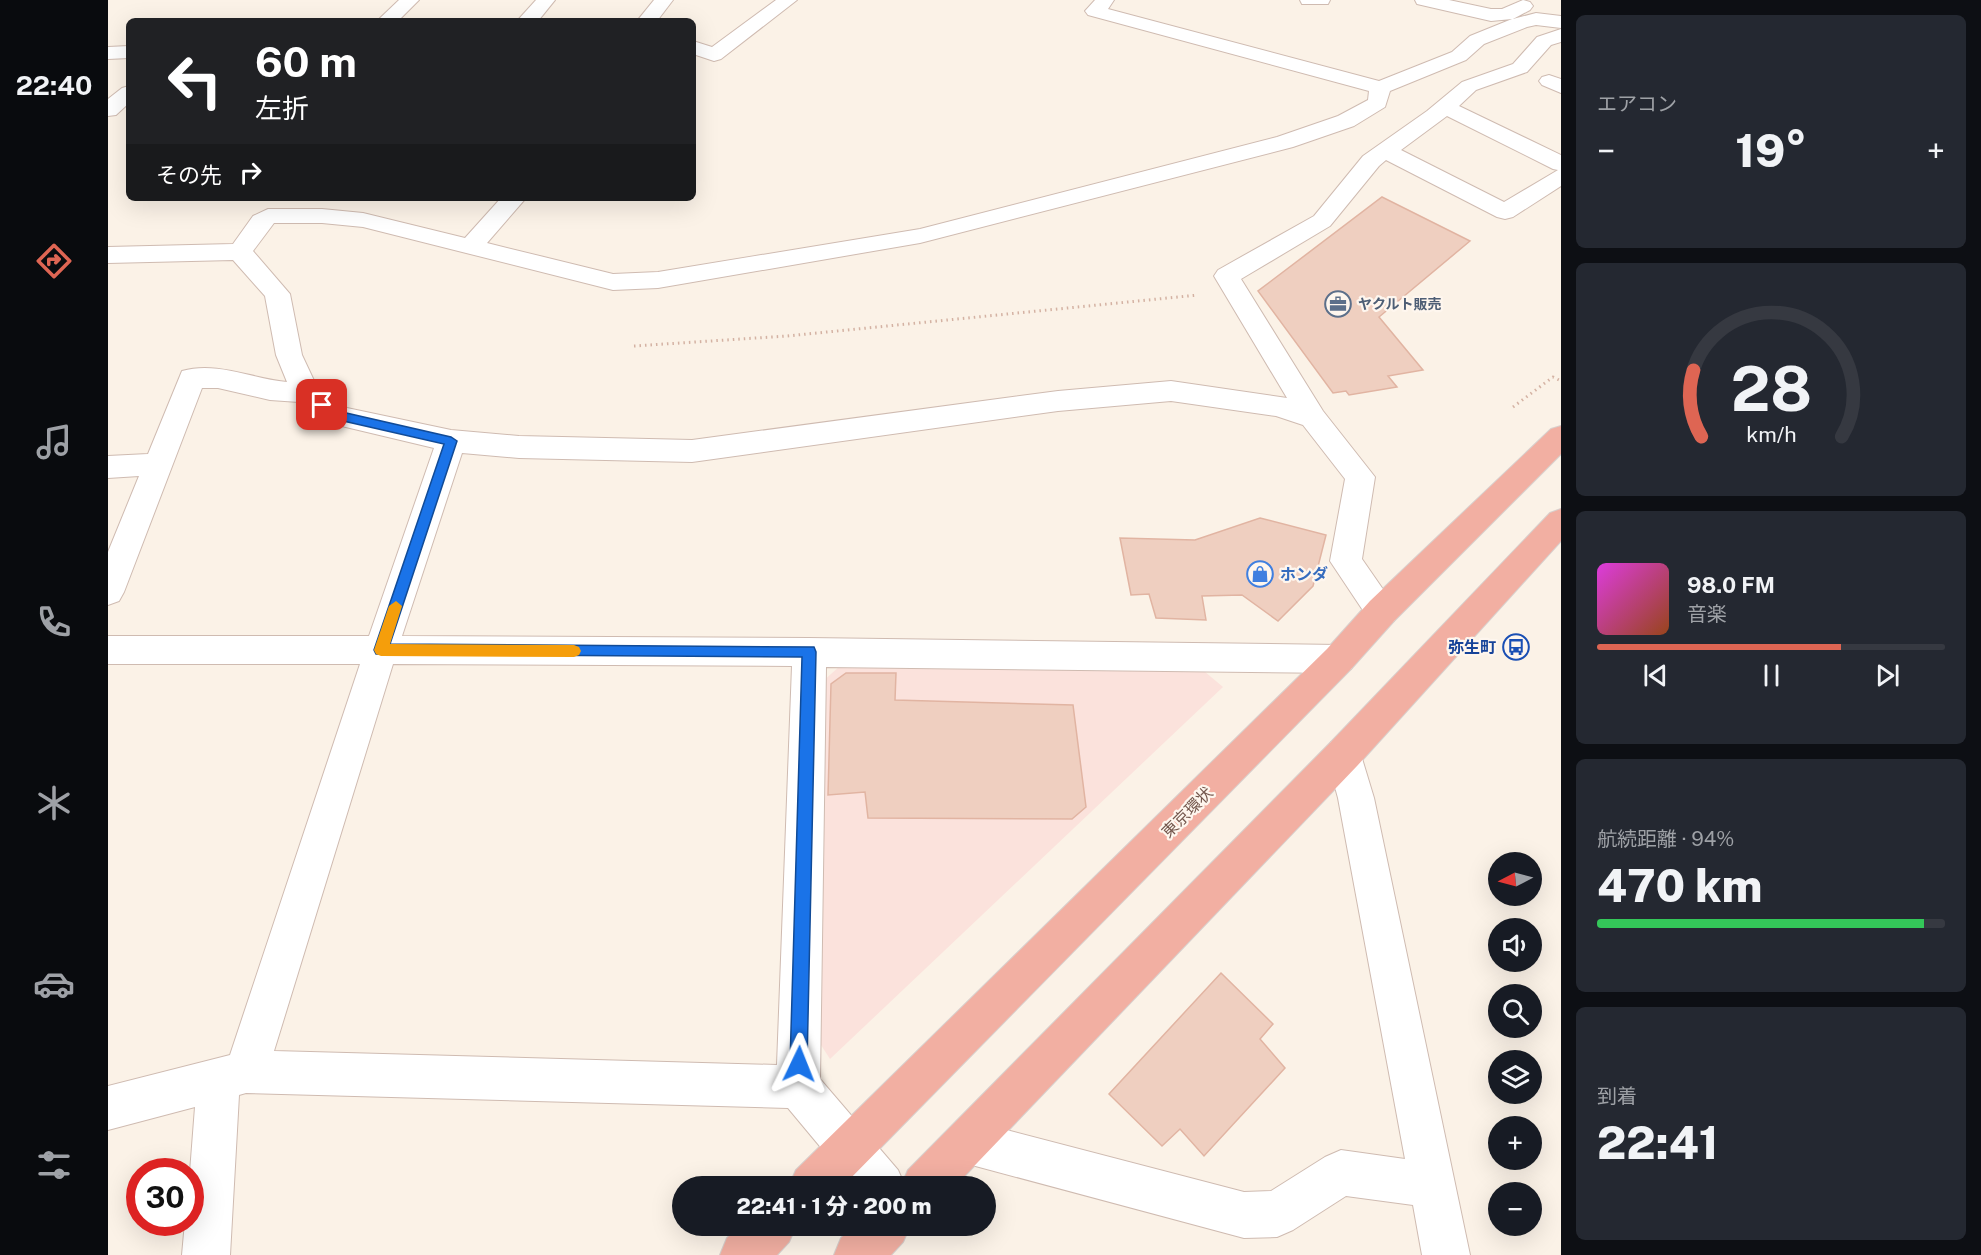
<!DOCTYPE html>
<html lang="ja">
<meta charset="utf-8">
<style>
:root{--surface:#171b24;--page:#242831;--text:#f1f3f6;--muted:#9ea1a6;--line:#363941;--accent:#de6553}
body{margin:0;font-family:"Public Sans","Noto Sans JP",sans-serif;background:var(--page);color:var(--text);height:100vh;display:flex;flex-direction:column;font-size:22px;white-space:nowrap}
*{box-sizing:border-box;margin:0}
p{font-size:20px;color:var(--muted)}
.icon{flex:none;width:33px;height:33px;fill:none;stroke:currentColor;stroke-width:2;stroke-linecap:round;stroke-linejoin:round}
.map{position:relative;flex:1;overflow:hidden}
.details{display:flex;flex-direction:column;gap:15px;padding:15px;background:#0d0f14;width:420px}
.details>*{flex:none}
.banner{position:absolute;left:18px;top:18px;width:570px;height:183px;border-radius:9px;box-shadow:0 6px 24px #0002;background:#202124;color:#fff;overflow:hidden}
.needle{width:39px;rotate:264deg}
.fabs{position:absolute;left:1380px;top:852px;display:grid;gap:12px}
.fabs a{display:grid;place-items:center;width:54px;height:54px;border-radius:50%;background:var(--surface);box-shadow:0 6px 24px #0002;font-size:30px}
.speed{position:absolute;left:18px;top:1158px;display:flex;gap:12px;font-size:30px;font-weight:700;text-align:center}
.speed>*{display:grid;place-content:center;width:78px;height:78px;border-radius:50%;background:var(--surface);box-shadow:0 6px 24px #0002;line-height:1}
.speed .limit{border:9px solid #d22;background:#fff;color:#111}
.pin{position:absolute;display:grid;place-items:center;width:51px;height:51px;color:#fff;margin:-26px;border-radius:12px;box-shadow:0 3px 9px #0006}
.me{position:absolute;width:66px;margin:-33px;rotate:2deg;stroke-linejoin:round;filter:drop-shadow(0 0 4px #0008)}
.turn{display:flex;align-items:center;gap:21px;height:126px;padding:0 30px;font-size:27px}
.turn .icon{width:78px;height:78px;stroke-width:2.5}
.turn b{display:block;font-size:42px;line-height:51px}
.then{display:flex;align-items:center;height:57px;padding:0 30px;background:#0003;gap:12px;font-size:22px}
.big{font-size:45px;font-weight:800;line-height:1.1}
.details .card{flex:1;display:flex;flex-direction:column;justify-content:center;gap:9px;min-width:0;padding:0 21px;border-radius:9px;background:var(--page)}
.details .dial{align-items:center;gap:0}
.dial svg{height:156px;overflow:visible;fill:none;stroke:var(--line);stroke-width:7;stroke-linecap:round;text-anchor:middle}
.dial text{fill:var(--text);stroke:none}
.song{display:flex;align-items:center;gap:18px}
.cover{width:72px;height:72px;border-radius:9px;background:linear-gradient(135deg,hsl(300 70% 55%),hsl(20 70% 35%))}
.played{height:6px;border-radius:3px;background:linear-gradient(90deg,var(--accent) 70%,var(--line) 70%)}
.keys{display:flex;justify-content:space-around;direction:ltr}
.heat{display:flex;justify-content:space-between;align-items:center;font-size:33px;direction:ltr}
.charge{height:9px;border-radius:4px;background:linear-gradient(90deg,#34c759 94%,var(--line) 0)}
.trip{position:absolute;left:564px;top:1176px;width:324px;height:60px;border-radius:30px;background:var(--surface);box-shadow:0 6px 24px #0002;font-weight:800;line-height:60px;text-align:center}
main{display:flex;flex:1;min-height:0}
.tabs{display:flex;flex-direction:column;width:108px;justify-content:space-around;align-items:center;background:#090b0e;color:var(--muted)}
.tabs .icon{width:42px;height:42px}
.tabs .selected{color:var(--accent)}
.tabs b{font-size:27px;color:var(--text)}
.map>svg:first-child{display:block}
.commercial{fill:#fbe2dc}
.building{fill:#efcfc0;stroke:#e1b4a2;stroke-width:1.5}
.lines{fill:none;stroke-linecap:round;stroke-linejoin:round}
.minor-casing{stroke:#cfbbb1;stroke-width:2}
.highway-casing{stroke:#d8d0cd;stroke-width:2}
.path{stroke:#d4b2a3;stroke-width:3;stroke-dasharray:1.5 4;stroke-linecap:butt}
.minor{fill:#fff;fill-rule:evenodd}
.highway{fill:#f2afa2;fill-rule:evenodd}
.route{fill:#1a73e8;stroke:#114b97;stroke-width:1.5}
.slow{fill:#f59e0b}
.labels{text-anchor:middle;stroke-width:4.5;stroke-linejoin:round;paint-order:stroke}
.far-service-label{font-size:14px;font-weight:bold;fill:#4e5e75;stroke:#fef6ee;text-anchor:start}
.shop-label{font-size:16px;font-weight:bold;fill:#366cbe;stroke:#fef6ee;text-anchor:start}
.transit-label{font-size:16px;font-weight:bold;fill:#164399;stroke:#fef6ee;text-anchor:end}
.street-label{font-size:16px;fill:#74574d;stroke:#fef6ee}
</style>
<main>
<nav class="tabs">
<b>22:40</b>
<svg class="icon selected" aria-label="directions" viewBox="0 0 24 24"><path d="M12 3l9 9-9 9-9-9zM9 14v-3h6M13 9l2 2-2 2"/></svg>
<svg class="icon" aria-label="music" viewBox="0 0 24 24"><path d="M9 18V5l10-2v13"/><circle cx="6" cy="18" r="3"/><circle cx="16" cy="16" r="3"/></svg>
<svg class="icon" aria-label="phone" viewBox="0 0 24 24"><path d="M5 4h4l2 5-3 2q2 4 5 5l2-3 5 2v4C11 20 4 13 5 4z"/></svg>
<svg class="icon" aria-label="climate" viewBox="0 0 24 24"><path d="M12 3v18M4 7l16 10M4 17L20 7"/></svg>
<svg class="icon" aria-label="car" viewBox="0 0 24 24"><path d="M5 17H2v-5l4-1 3-4h7l3 4 3 1v5h-3M9 17h6M6 11h13"/><circle cx="7" cy="17" r="2"/><circle cx="17" cy="17" r="2"/></svg>
<svg class="icon" aria-label="filters" viewBox="0 0 24 24"><path d="M4 7h16M4 17h16"/><circle cx="9" cy="7" r="2"/><circle cx="15" cy="17" r="2"/></svg>
</nav>
<div class="map">
<svg width="1453" height="1255" viewBox="0 0 1453 1255">
<rect width="100%" height="100%" fill="#fbf2e7"/>
<!-- commercial -->
<path class="commercial" d="M 732,666 L 1096,671 L 1115,687 L 722,1059 L 711,1042 L 714,682 Z"/>
<!-- building -->
<g class="building">
<path d="M 1274,197 L 1362,241 L 1271,317 L 1315,370 L 1280,376 L 1289,387 L 1241,395 L 1238,391 L 1225,393 L 1150,291 Z"/>
<path d="M 1152,518 L 1218,535 L 1205,586 L 1170,621 L 1134,595 L 1094,596 L 1098,620 L 1048,618 L 1041,594 L 1023,595 L 1012,538 L 1087,540 Z"/>
<path d="M 738,673 L 788,673 L 787,700 L 965,705 L 978,807 L 964,819 L 760,818 L 757,792 L 720,795 L 723,684 Z"/>
<path d="M 1113,973 L 1165,1024 L 1152,1039 L 1177,1068 L 1096,1156 L 1072,1129 L 1054,1146 L 1001,1094 Z"/>
</g>
<g class="lines">
<!-- minor casing -->
<g class="minor-casing">
<g id="minor">
<path d="M 291,0 L 311,0 L 290,21 L 269,21 Z"/>
<path d="M 428,0 L 447,0 L 430,21 L 409,21 Z"/>
<path d="M 546,0 L 565,0 L 549,21 L 529,21 Z"/>
<path d="M 668,0 L 689,0 L 613,59 L 606,61 L 585,54 L 585,41 L 604,47 Z"/>
<path d="M 987,0 L 1006,0 L 1000,9 L 1271,81 L 1344,52 L 1362,36 L 1404,19 L 1383,21 L 1309,4 L 1307,0 L 1341,0 L 1383,9 L 1394,9 L 1415,0 L 1422,2 L 1425,6 L 1422,10 L 1405,19 L 1428,13 L 1453,16 L 1453,28 L 1428,25 L 1419,27 L 1376,44 L 1358,60 L 1282,91 L 1277,107 L 1246,126 L 1185,147 L 812,243 L 550,288 L 505,290 L 255,227 L 214,223 L 166,223 L 145,251 L 182,294 L 194,355 L 209,387 L 239,408 L 343,430 L 411,436 L 584,440 L 950,391 L 1063,381 L 1179,398 L 1106,276 L 1110,270 L 1206,216 L 1255,156 L 1319,111 L 1354,82 L 1405,64 L 1429,37 L 1453,29 L 1453,42 L 1443,45 L 1419,72 L 1368,90 L 1351,106 L 1453,155 L 1453,186 L 1405,217 L 1397,219 L 1389,217 L 1278,160 L 1271,166 L 1222,226 L 1133,279 L 1215,411 L 1267,477 L 1254,559 L 1290,611 L 1286,621 L 1274,625 L 1262,621 L 1222,561 L 1237,479 L 1195,425 L 1168,416 L 1063,401 L 950,411 L 584,462 L 411,458 L 354,453 L 294,636 L 701,638 L 1231,645 L 1243,649 L 1248,659 L 1243,669 L 1231,673 L 718,667 L 712,1079 L 790,1170 L 797,1186 L 745,1186 L 680,1108 L 138,1093 L 131,1095 L 122,1255 L 74,1255 L 77,1222 L 82,1222 L 82,1172 L 87,1107 L 0,1130 L 0,1086 L 122,1055 L 252,664 L 0,664 L 0,636 L 261,636 L 326,448 L 221,423 L 191,402 L 162,400 L 110,388 L 94,388 L 16,592 L 11,601 L 0,605 L 0,552 L 31,476 L 0,478 L 0,456 L 40,454 L 74,371 C 109,361 145,379 179,382 L 168,355 L 157,296 L 125,260 L 0,263 L 0,247 L 125,244 L 145,216 L 160,209 L 214,209 L 255,213 L 357,238 L 393,198 L 418,198 L 379,243 L 505,274 L 550,272 L 812,229 L 1169,137 L 1230,116 L 1260,100 L 1261,91 L 980,15 L 977,11 ZM 1339,116 L 1445,169 L 1450,170 L 1396,202 L 1293,150 ZM 285,664 L 684,666 L 669,1065 L 166,1051 Z"/>
<path d="M 1192,0 L 1222,0 L 1220,4 L 1194,4 Z"/>
<path d="M 21,46 L 21,58 L 0,59 L 0,47 Z"/>
<path d="M 1441,75 L 1453,79 L 1453,93 L 1434,85 L 1431,81 L 1434,77 Z"/>
<path d="M 21,86 L 21,103 L 8,115 L 0,116 L 0,99 L 14,88 Z"/>
<path d="M 1236,738 L 1249,742 L 1266,798 L 1362,1255 L 1314,1255 L 1305,1205 L 1238,1196 L 1185,1230 L 1169,1237 L 1136,1238 L 860,1164 L 844,1158 L 838,1142 L 844,1126 L 860,1120 L 1136,1192 L 1163,1191 L 1217,1157 L 1233,1150 L 1297,1159 L 1230,798 L 1218,754 L 1223,742 Z"/>
</g>
</g>
<!-- highway casing -->
<g class="highway-casing">
<g id="highway">
<path d="M 1453,426 L 1453,454 L 1286,621 L 1243,669 L 735,1186 L 681,1186 L 688,1170 L 1219,649 L 1262,601 L 1443,429 Z"/>
<path d="M 1453,509 L 1453,541 L 1249,766 L 847,1186 L 793,1186 L 800,1170 L 1223,742 L 1442,513 Z"/>
<path d="M 632,1226 L 688,1226 L 681,1242 L 669,1255 L 612,1255 L 619,1238 Z"/>
<path d="M 746,1226 L 802,1226 L 795,1242 L 783,1255 L 726,1255 L 733,1238 Z"/>
</g>
</g>
<!-- path -->
<g class="path">
<path d="M 526,346 L 679,336 L 1090,295"/>
<path d="M 1405,407 L 1445,377 L 1453,381"/>
</g>
<!-- minor -->
<use href="#minor" class="minor"/>
<!-- highway -->
<use href="#highway" class="highway"/>
</g>
<!-- route -->
<path class="route" d="M 214,400 L 234,412 L 343,437 L 349,441 L 282,644 L 706,647 L 708,652 L 699,1064 L 697,1071 L 691,1073 L 684,1071 L 682,1064 L 694,657 L 268,654 L 266,650 L 336,444 L 231,420 L 210,407 L 210,402 Z"/>
<!-- slow -->
<path class="slow" d="M 288,601 L 294,606 L 282,644 L 466,645 L 471,647 L 473,651 L 471,655 L 466,657 L 273,656 L 268,654 L 266,650 L 281,606 Z"/>
<!-- icons -->
<defs>
<g id="office-ring" transform="scale(1.35)"><circle r="9.5" fill="#fef6ee" stroke="#5c6f8a" stroke-width="1.5"/><path d="M-6-3h4V-5.5h4V-3h4V5H-6ZM-1-4.5V-3h2v-1.5ZM-6 0V1H6V0Z" fill="#5c6f8a"/></g>
<g id="shop-ring" transform="scale(1.35)"><circle r="9.5" fill="#fef6ee" stroke="#3f7fe0" stroke-width="1.5"/><path d="M-5-2.5h2.3a2.7 3.5 0 0 1 5.4 0H5L5.5 6h-11ZM-1.5-2.5h3a1.5 2.3 0 0 0-3 0Z" fill="#3f7fe0"/></g>
<g id="bus-ring" transform="scale(1.35)"><circle r="9.5" fill="#fef6ee" stroke="#1a4fb4" stroke-width="1.5"/><path d="M-5-6H5V4H4V6H2V4H-2V6H-4V4H-5ZM-3.5-4V0h7V-4ZM-3.5 1.2v1.5H-2V1.2ZM2 1.2v1.5H3.5V1.2Z" fill="#1a4fb4"/></g>
</defs>
<g fill-rule="evenodd">
<use href="#office-ring" x="1230" y="304"/>
<use href="#shop-ring" x="1152" y="574"/>
<use href="#bus-ring" x="1408" y="647"/>
</g>
<g class="labels">
<!-- far-service labels -->
<g class="far-service-label">
<text x="1250" y="309">ヤクルト販売</text>
</g>
<!-- shop labels -->
<g class="shop-label">
<text x="1172" y="580">ホンダ</text>
</g>
<!-- transit labels -->
<g class="transit-label">
<text x="1388" y="653">弥生町</text>
</g>
<!-- street labels -->
<g class="street-label">
<text transform="translate(1079 812) rotate(-45)" y="6">東京環状</text>
</g>
</g>
</svg>
<div class="fabs">
<a><svg class="needle" viewBox="-14 -14 28 28"><path d="M0-13l5 13h-10z" fill="#e53935"/><path d="M0 13l5-13h-10z" fill="#9ea1a6"/></svg></a>
<a><svg class="icon" aria-label="sound" viewBox="0 0 24 24"><path d="M4 9h4l5-4v14l-5-4H4zM17 9q2 3 0 6"/></svg></a>
<a><svg class="icon" aria-label="search" viewBox="0 0 24 24"><circle cx="10" cy="10" r="6"/><path d="M15 15l6 6"/></svg></a>
<a><svg class="icon" aria-label="layers" viewBox="0 0 24 24"><path d="M12 4l9 5-9 5-9-5zM3 14l9 5 9-5"/></svg></a>
<a>+</a>
<a>−</a>
</div>
<div class="speed"><div class="limit">30</div></div>
<div class="pin" style="left:214px;top:405px;background:#d93025"><svg class="icon" aria-label="arrive" viewBox="0 0 24 24"><path d="M6 21V4h12l-3 4 3 4H6"/></svg></div>
<svg class="me" style="left:691px;top:1064px" viewBox="-20 -20 40 40"><path d="M0-17L14 15 0 8-14 15z" fill="#1a73e8" stroke="#fff" stroke-width="4"/></svg>
<div class="trip">22:41 · 1 分 · 200 m</div>
<div class="banner">
<div class="turn"><svg class="icon" aria-label="left" viewBox="0 0 24 24"><path d="M17 20v-9H6M10 6l-5 5 5 5"/></svg><div><b>60 m</b>左折</div></div>
<div class="then">その先<svg class="icon" aria-label="right" viewBox="0 0 24 24"><path d="M7 20v-9h11M14 6l5 5-5 5"/></svg></div>
</div>
</div>
<section class="details">
<div class="card"><p>エアコン</p>
<div class="heat"><a>−</a><b class="big">19°</b><a>+</a></div>
</div>
<div class="card dial"><svg viewBox="0 0 100 80">
<path d="M14 69A42 42 0 1 1 86 69"/>
<path d="M14 69A42 42 0 0 1 10 35" stroke="#de6553"/>
<text x="50" y="56" font-size="32" font-weight="700">28</text>
<text x="50" y="72" font-size="11">km/h</text>
</svg></div>
<div class="card">
<div class="song"><i class="cover"></i><div><b>98.0 FM</b><p>音楽</p></div></div>
<div class="played"></div>
<div class="keys"><svg class="icon" aria-label="previous" viewBox="0 0 24 24"><path d="M18 5L8 12l10 7zM5 5v14"/></svg><svg class="icon" aria-label="pause" viewBox="0 0 24 24"><path d="M8 5v14M16 5v14"/></svg><svg class="icon" aria-label="next" viewBox="0 0 24 24"><path d="M6 5l10 7-10 7zM19 5v14"/></svg></div>
</div>
<div class="card"><p>航続距離 · 94%</p><b class="big">470 km</b><div class="charge"></div></div>
<div class="card"><p>到着</p><b class="big">22:41</b></div>
</section>
</main>
